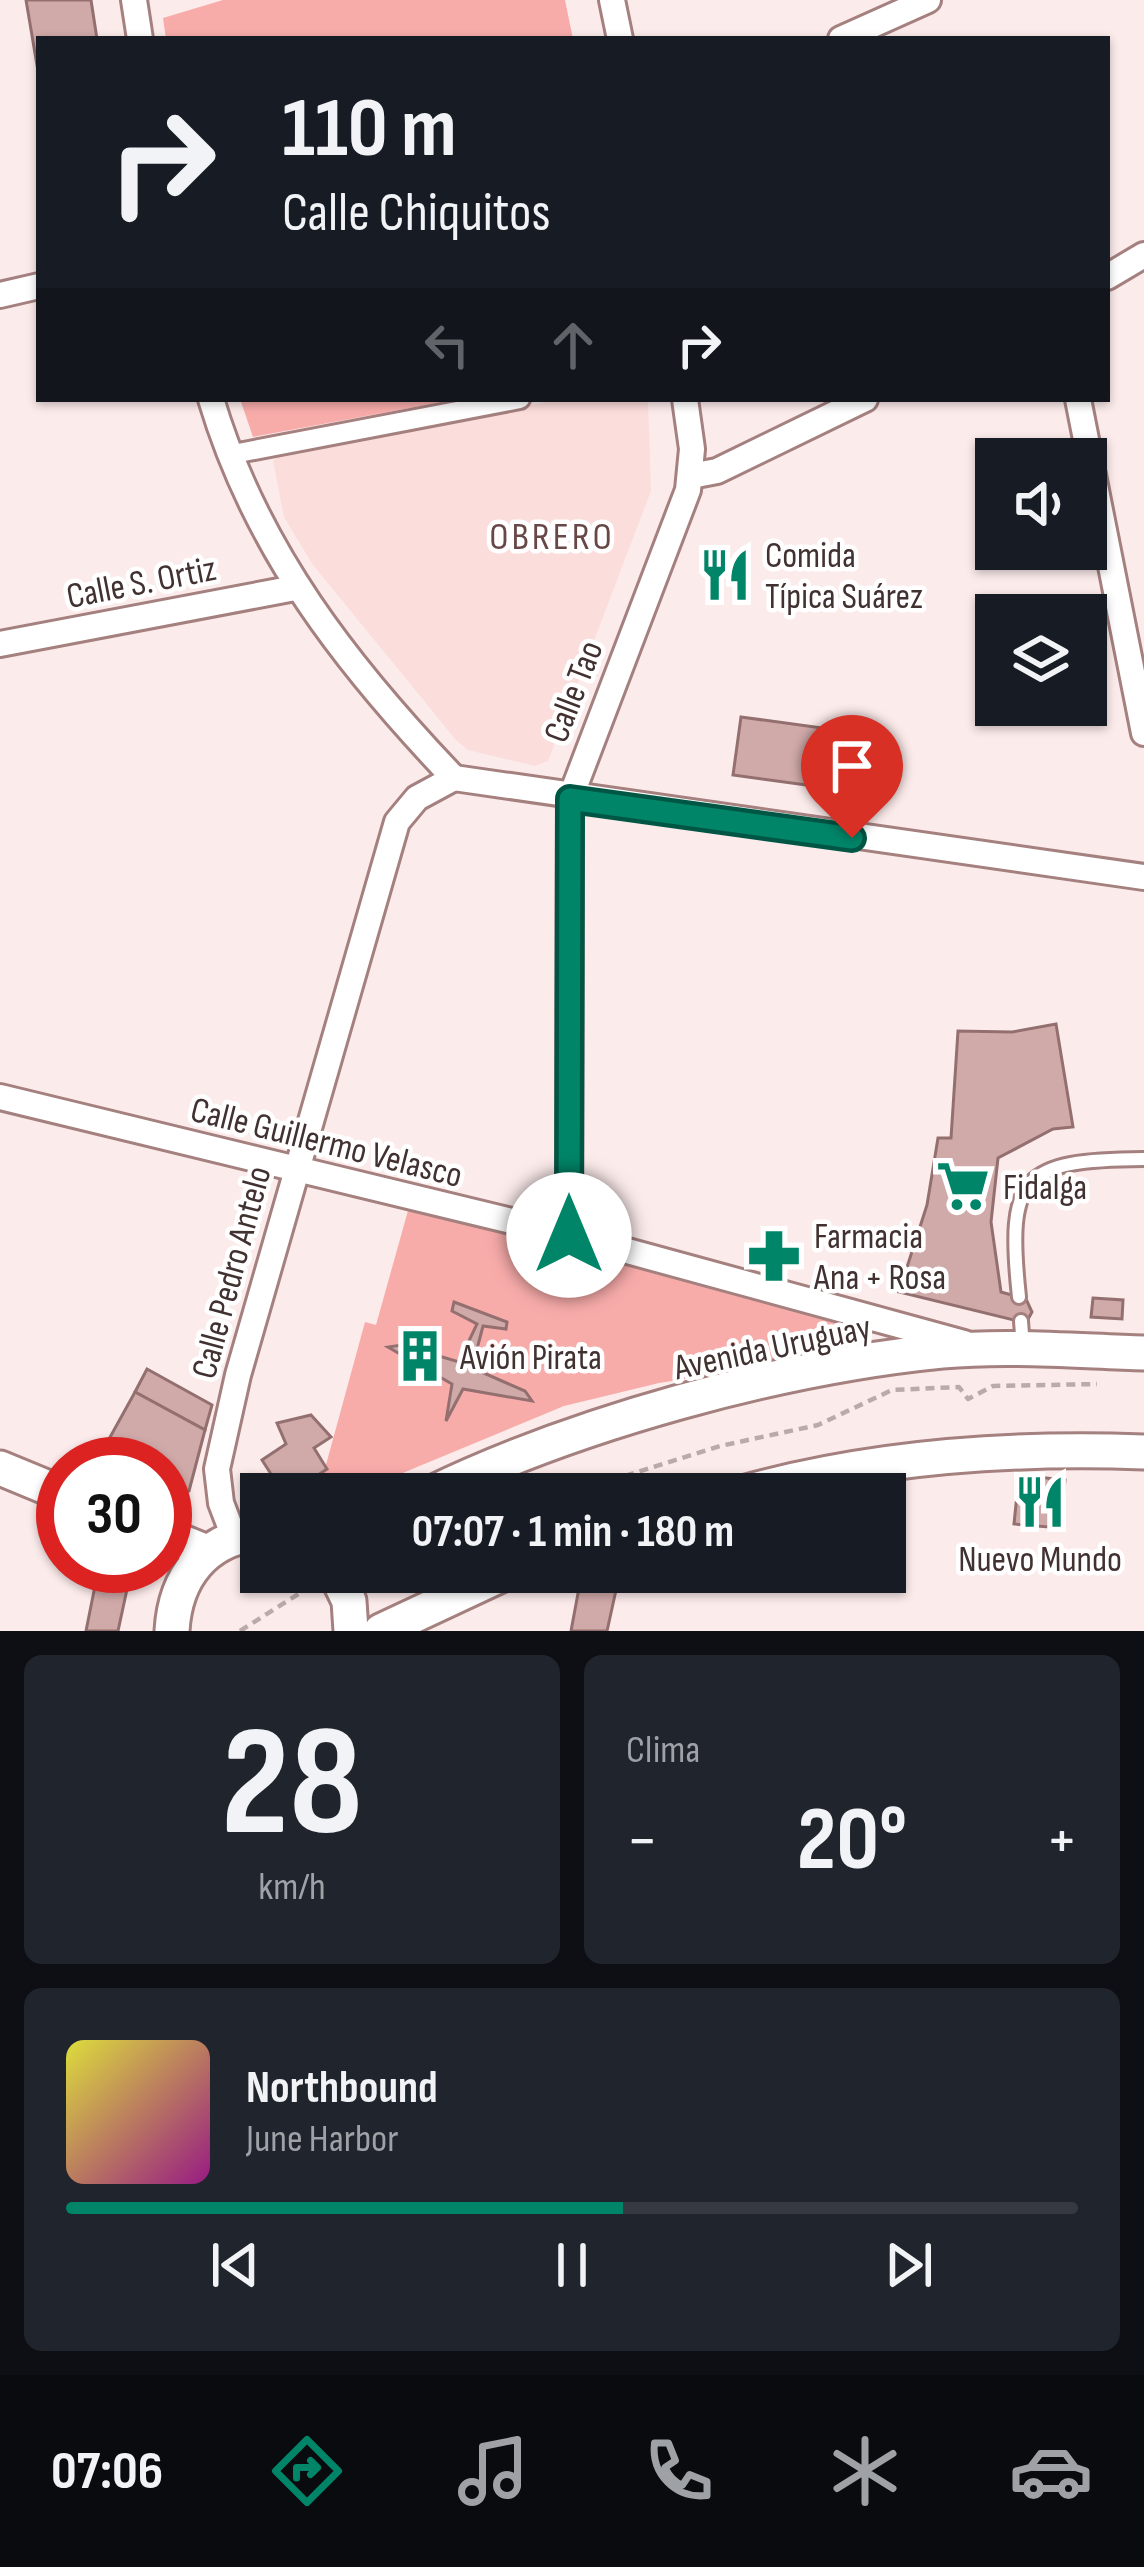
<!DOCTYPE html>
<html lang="es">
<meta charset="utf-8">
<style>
:root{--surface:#171b24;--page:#20242c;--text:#f1f3f6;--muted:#9ea1a6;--line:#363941;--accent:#008568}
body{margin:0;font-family:"Sofia Sans Condensed",sans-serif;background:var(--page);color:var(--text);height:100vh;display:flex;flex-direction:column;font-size:45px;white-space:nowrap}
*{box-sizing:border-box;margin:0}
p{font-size:39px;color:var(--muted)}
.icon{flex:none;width:66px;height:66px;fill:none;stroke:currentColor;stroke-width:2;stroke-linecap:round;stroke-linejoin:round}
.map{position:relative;height:1631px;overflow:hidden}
.panel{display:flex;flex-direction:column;gap:24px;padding:24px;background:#0d0f14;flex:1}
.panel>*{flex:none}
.top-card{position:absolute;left:36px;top:36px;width:1074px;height:366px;border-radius:0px;box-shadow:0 3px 9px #0004;background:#171b24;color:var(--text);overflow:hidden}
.tools{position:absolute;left:975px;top:438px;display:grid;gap:24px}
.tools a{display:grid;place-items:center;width:132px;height:132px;border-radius:0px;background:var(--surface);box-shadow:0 3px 9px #0004;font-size:60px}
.speed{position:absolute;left:36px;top:1437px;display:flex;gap:24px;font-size:60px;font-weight:700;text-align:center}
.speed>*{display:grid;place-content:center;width:156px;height:156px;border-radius:50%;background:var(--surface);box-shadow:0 3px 9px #0004;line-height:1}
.speed .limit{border:18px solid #d22;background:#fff;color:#111}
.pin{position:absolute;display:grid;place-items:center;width:102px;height:102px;color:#fff;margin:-123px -51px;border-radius:50% 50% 50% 0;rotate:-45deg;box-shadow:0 0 12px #0007}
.pin .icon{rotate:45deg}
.me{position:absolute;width:132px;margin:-66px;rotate:0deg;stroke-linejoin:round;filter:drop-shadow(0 0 9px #0008)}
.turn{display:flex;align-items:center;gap:42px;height:252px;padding:0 48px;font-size:54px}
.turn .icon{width:156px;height:156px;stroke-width:2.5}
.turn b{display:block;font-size:84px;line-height:102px}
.lanes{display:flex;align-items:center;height:114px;padding:0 48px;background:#0003;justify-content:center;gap:60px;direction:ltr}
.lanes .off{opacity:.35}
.big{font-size:90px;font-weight:700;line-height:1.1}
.panel .card{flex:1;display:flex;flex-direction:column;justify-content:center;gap:18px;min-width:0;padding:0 42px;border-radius:18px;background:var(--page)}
.panel .dial{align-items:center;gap:0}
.dial b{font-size:156px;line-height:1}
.song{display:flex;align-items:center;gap:36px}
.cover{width:144px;height:144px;border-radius:18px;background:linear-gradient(135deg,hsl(60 70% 55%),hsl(310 70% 35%))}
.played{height:12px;border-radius:6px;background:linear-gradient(90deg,var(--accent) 55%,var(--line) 55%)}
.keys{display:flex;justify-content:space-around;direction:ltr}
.heat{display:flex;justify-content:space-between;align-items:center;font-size:66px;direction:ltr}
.panel .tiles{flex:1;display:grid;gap:24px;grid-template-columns:1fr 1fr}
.card:last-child{grid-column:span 2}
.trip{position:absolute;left:240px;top:1473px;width:666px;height:120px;border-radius:0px;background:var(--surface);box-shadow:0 3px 9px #0004;font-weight:700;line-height:120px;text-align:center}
.tabs{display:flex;height:192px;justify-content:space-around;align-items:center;background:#090b0e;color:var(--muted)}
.tabs .icon{width:84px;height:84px}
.tabs .current{color:var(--accent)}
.tabs b{font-size:54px;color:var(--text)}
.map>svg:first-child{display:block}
.built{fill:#fbdddc}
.green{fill:#f8acaa}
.building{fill:#d0aaa9;stroke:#93706f;stroke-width:3}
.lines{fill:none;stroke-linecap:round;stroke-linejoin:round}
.service-casing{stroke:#a4807f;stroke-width:18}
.pedestrian-casing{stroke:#a4807f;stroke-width:24}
.minor-casing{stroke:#a4807f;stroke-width:30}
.secondary-casing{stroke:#a4807f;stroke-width:39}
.path{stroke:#baaaaa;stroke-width:4.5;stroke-dasharray:9 6;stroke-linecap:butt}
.service{stroke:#fff;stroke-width:12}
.pedestrian{stroke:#fff;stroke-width:18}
.minor{stroke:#fff;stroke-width:24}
.secondary{stroke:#fff;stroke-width:33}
.route-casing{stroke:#005644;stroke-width:30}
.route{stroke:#008568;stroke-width:21}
.labels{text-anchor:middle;stroke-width:9;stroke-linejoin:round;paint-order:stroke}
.poi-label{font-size:36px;fill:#413231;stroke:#fff;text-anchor:start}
.street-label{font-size:36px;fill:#413231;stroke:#fff}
.neighbourhood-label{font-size:39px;letter-spacing:3px;fill:#684847;stroke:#fff}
</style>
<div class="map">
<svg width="1144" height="1631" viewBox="0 0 1144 1631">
<rect width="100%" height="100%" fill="#fcebeb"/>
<!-- built -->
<path class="built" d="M 563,399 L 648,399 L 651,491 L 548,761 L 535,766 L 468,750 L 456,740 L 313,565 L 284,517 L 273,461 L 282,453 Z"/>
<!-- green -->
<g class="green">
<path d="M 223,0 L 565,0 L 573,39 L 166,39 L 163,18 Z"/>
<path d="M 240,399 L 458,399 L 253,437 Z"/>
<path d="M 409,1207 L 634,1263 L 859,1330 L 859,1352 L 659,1383 L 564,1406 L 352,1494 L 318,1494 L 365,1322 L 376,1325 Z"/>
</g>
<!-- building -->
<g class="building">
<path d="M 26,0 L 91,0 L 97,39 L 39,39 L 39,77 Z"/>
<path d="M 741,717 L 844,731 L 836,789 L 733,775 Z"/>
<path d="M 1056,1024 L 1073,1127 L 1053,1129 L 998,1158 L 991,1222 L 1001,1292 L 1026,1299 L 1032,1312 L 1026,1323 L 899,1292 L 927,1205 L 938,1138 L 951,1138 L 958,1031 L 1012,1032 Z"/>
<path d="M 1093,1298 L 1123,1300 L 1122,1319 L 1091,1317 Z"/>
<path d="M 454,1302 L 507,1322 L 506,1329 L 483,1326 L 472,1368 L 525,1391 L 532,1401 L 463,1389 L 446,1421 L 452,1384 L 388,1347 L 402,1345 L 459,1362 L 477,1324 L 452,1311 Z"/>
<path d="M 147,1369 L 212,1405 L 205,1430 L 135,1392 Z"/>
<path d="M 135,1392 L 205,1430 L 189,1491 L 165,1496 L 165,1464 L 98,1459 Z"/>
<path d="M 311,1415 L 331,1437 L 314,1448 L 327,1469 L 309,1481 L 278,1485 L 262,1460 L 286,1444 L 277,1423 Z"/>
<path d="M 1019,1475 L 1065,1480 L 1060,1528 L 1014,1524 Z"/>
<path d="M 876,1476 L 879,1494 L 826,1494 L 823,1486 Z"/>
<path d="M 99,1566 L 132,1566 L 118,1631 L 86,1631 Z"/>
<path d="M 582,1572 L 620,1572 L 607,1631 L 571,1631 Z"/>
</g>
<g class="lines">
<!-- service casing -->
<g class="service-casing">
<g id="service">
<path d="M 1019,1297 C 1006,1175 1022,1160 1144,1159"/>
<path d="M 1021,1321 L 1023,1348"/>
</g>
</g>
<!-- pedestrian casing -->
<g class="pedestrian-casing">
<path id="pedestrian" d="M 228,455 L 520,399"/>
</g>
<!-- minor casing -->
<g class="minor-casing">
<g id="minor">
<path d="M 134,0 L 140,39"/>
<path d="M 612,0 L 620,39"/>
<path d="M 841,39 L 928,0"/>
<path d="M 1107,277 L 1144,255"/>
<path d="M 0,295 L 39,286"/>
<path d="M 211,399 C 256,550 347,666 454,778"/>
<path d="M 1078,399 L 1144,733"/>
<path d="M 691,476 L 717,471 L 865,399"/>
<path d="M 0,644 L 295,588"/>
<path d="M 454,778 L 1144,877"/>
<path d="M 0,1097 L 569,1235 L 964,1343"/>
<path d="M 569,1235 L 570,799 L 688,490 L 692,449 L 685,399"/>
<path d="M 234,1537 L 221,1503 L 217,1469 L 238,1375 L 397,822 L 417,798 L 454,778"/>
</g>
</g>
<!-- secondary casing -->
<g class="secondary-casing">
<g id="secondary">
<path d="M 0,1468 L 63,1494"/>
<path d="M 430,1494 C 577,1423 779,1367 942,1351 C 1009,1345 1077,1351 1144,1353"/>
<path d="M 739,1494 C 870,1457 1008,1447 1144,1452"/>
<path d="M 165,1535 L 207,1552"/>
<path d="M 335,1572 L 349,1601 L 351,1631"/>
<path d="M 172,1631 C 175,1577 205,1538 261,1533"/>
<path d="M 381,1631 L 507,1572"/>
</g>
</g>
<!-- path -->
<g class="path">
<path d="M 568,1494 L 720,1446 L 818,1425 L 892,1390 L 959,1387 L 968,1399 L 993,1386 L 1097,1384"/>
<path d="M 240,1631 L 311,1586"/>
</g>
<!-- service -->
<use href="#service" class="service"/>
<!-- pedestrian -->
<use href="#pedestrian" class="pedestrian"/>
<!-- minor -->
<use href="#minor" class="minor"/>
<!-- secondary -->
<use href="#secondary" class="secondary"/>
</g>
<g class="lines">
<!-- route casing -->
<g class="route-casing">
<path id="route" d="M 569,1235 L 570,799 L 852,838"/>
</g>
<!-- route -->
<use href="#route" class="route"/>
</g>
<!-- icons -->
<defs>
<g id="restaurant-bare" transform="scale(4.14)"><path d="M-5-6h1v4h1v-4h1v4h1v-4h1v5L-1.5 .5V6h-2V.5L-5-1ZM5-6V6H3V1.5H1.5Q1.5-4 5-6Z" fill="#008568" stroke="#fff" stroke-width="2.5" paint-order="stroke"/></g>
<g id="supermarket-bare" transform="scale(4.14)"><path d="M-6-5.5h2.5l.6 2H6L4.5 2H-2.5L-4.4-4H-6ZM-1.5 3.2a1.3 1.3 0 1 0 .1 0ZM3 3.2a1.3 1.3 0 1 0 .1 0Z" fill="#008568" stroke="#fff" stroke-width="2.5" paint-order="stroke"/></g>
<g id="pharmacy-bare" transform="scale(4.14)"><path d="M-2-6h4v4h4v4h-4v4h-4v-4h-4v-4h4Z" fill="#008568" stroke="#fff" stroke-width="2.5" paint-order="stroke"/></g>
<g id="building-bare" transform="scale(4.14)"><path d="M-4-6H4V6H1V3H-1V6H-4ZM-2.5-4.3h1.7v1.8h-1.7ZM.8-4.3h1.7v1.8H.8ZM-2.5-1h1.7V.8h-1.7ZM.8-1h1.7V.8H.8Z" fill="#008568" stroke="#fff" stroke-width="2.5" paint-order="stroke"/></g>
</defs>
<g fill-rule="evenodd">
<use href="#restaurant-bare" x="725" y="575"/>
<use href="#supermarket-bare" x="963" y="1186"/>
<use href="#pharmacy-bare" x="774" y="1256"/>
<use href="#building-bare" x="420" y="1356"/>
<use href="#restaurant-bare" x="1040" y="1502"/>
</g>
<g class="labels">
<!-- poi labels -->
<g class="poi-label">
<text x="765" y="567">Comida<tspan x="765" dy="41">Típica Suárez</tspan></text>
<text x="1003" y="1199">Fidalga</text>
<text x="814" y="1248">Farmacia<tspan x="814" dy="41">Ana + Rosa</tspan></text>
<text x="460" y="1369">Avión Pirata</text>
<text x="1040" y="1571" text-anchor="middle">Nuevo Mundo</text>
</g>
<!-- street labels -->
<g class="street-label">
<text transform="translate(141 581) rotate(-11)" y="13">Calle S. Ortiz</text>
<text transform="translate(572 691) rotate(-69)" y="13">Calle Tao</text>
<text transform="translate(327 1141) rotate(14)" y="13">Calle Guillermo Velasco</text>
<text transform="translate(230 1272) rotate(-75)" y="13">Calle Pedro Antelo</text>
<text transform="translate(772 1346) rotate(-12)" y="13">Avenida Uruguay</text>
</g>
<!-- neighbourhood labels -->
<g class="neighbourhood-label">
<text x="552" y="549">OBRERO</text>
</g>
</g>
</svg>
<div class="tools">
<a><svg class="icon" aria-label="sound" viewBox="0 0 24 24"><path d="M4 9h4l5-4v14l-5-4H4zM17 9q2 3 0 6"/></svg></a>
<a><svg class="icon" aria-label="layers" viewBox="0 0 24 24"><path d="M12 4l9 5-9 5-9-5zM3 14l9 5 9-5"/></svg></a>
</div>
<div class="speed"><div class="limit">30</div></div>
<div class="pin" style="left:852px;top:838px;background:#d93025"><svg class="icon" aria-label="arrive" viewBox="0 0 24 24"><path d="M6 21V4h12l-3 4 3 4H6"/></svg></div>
<svg class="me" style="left:569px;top:1235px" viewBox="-20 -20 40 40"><circle r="19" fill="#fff"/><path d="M0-13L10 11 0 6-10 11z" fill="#008568"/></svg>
<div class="trip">07:07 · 1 min · 180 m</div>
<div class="top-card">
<div class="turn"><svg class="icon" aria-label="right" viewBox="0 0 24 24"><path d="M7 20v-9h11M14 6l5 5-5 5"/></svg><div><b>110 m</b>Calle Chiquitos</div></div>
<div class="lanes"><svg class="icon off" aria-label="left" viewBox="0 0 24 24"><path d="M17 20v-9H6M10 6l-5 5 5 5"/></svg><svg class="icon off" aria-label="ahead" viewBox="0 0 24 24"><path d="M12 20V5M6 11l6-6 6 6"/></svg><svg class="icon" aria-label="right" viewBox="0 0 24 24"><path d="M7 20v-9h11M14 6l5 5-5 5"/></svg></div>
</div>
</div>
<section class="panel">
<div class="tiles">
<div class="card dial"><b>28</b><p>km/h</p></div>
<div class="card"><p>Clima</p>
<div class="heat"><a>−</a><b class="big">20°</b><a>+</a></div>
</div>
<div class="card">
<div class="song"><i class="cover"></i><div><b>Northbound</b><p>June Harbor</p></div></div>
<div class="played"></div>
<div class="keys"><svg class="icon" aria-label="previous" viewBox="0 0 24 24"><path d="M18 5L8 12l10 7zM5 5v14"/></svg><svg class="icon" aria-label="pause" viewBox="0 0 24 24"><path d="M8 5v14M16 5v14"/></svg><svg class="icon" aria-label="next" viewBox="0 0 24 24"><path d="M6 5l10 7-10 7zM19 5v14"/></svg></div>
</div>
</div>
</section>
<nav class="tabs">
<b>07:06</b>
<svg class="icon current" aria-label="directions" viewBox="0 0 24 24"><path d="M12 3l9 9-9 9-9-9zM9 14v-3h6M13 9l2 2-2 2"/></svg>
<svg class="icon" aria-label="music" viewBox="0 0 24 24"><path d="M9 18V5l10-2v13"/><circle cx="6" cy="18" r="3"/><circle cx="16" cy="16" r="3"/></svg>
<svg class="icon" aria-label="phone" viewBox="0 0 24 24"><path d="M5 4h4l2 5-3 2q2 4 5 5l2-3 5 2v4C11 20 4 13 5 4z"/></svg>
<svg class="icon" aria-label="climate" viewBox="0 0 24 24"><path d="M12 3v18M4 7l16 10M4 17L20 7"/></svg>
<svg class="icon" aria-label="car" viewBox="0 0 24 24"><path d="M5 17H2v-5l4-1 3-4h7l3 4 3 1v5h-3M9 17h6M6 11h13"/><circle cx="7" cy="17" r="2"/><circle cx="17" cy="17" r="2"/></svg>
</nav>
